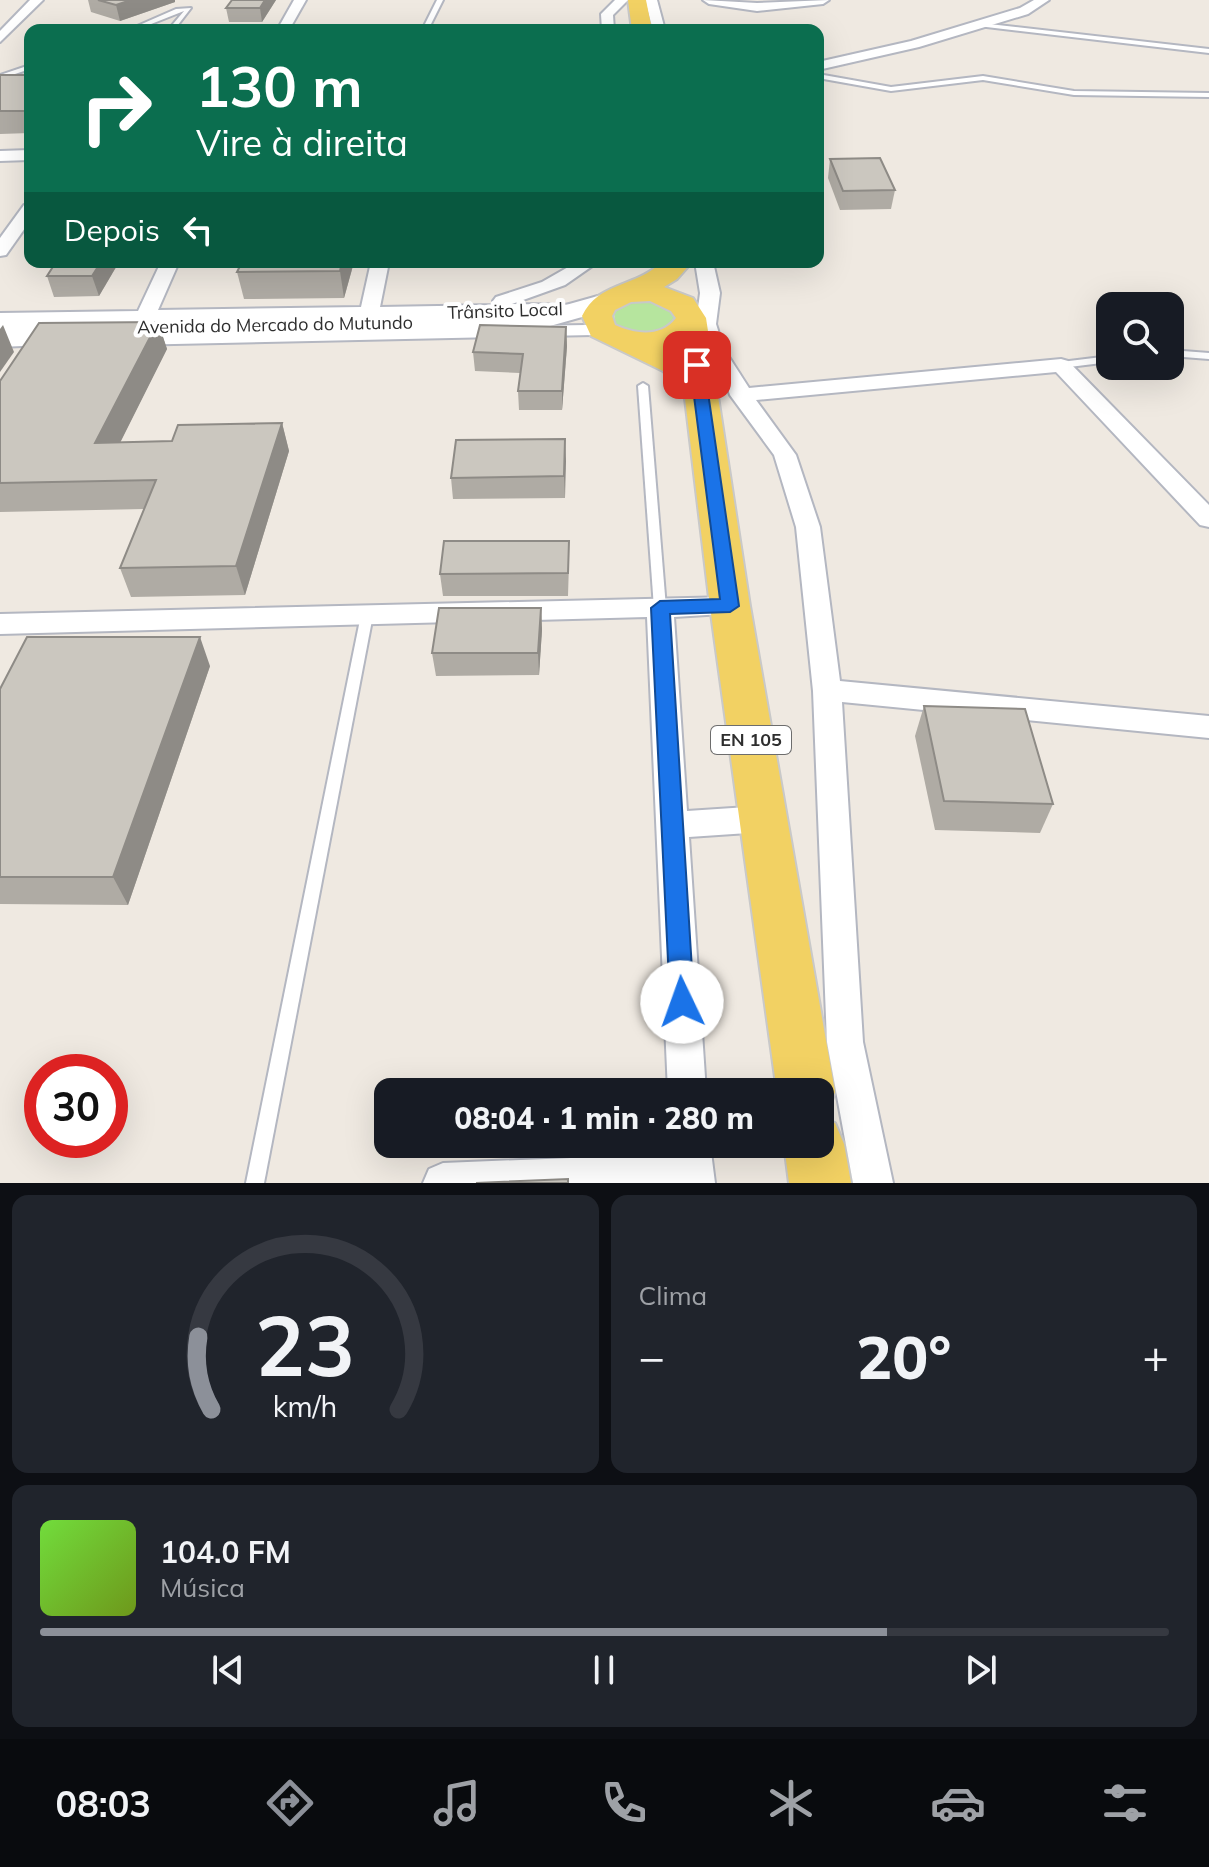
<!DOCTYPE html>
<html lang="pt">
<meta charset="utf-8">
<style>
:root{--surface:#171b24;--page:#20242c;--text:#f1f3f6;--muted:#9ea1a6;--line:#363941;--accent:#8c9099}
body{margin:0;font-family:Mulish,sans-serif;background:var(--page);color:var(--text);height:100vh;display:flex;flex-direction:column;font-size:30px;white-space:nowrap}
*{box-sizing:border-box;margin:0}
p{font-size:26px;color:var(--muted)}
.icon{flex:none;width:44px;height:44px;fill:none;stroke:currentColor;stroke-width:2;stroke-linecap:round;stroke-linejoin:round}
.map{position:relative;height:1183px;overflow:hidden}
.sheet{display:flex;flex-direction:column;gap:12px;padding:12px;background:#0d0f14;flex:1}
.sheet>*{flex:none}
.banner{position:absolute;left:24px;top:24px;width:800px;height:244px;border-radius:16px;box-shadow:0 8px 32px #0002;background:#0b6e4f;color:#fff;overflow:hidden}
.controls{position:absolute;left:1096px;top:292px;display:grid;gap:16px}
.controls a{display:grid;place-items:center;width:88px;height:88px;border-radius:16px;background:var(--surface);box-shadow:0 8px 32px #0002;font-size:40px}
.speed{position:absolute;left:24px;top:1054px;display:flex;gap:16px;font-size:40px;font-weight:700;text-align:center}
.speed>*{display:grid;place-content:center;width:104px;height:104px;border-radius:50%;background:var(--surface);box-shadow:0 8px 32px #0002;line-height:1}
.speed .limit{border:12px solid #d22;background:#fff;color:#111}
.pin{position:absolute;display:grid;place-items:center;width:68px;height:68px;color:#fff;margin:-34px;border-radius:16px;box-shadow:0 4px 12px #0006}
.me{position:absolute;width:88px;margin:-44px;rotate:357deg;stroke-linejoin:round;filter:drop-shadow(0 0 6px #0008)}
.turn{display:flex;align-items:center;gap:28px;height:168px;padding:0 40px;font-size:36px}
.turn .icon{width:104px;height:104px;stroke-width:2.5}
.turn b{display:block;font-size:56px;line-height:68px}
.then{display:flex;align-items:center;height:76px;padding:0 40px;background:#0003;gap:16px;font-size:30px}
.big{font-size:60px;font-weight:800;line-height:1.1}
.sheet .widget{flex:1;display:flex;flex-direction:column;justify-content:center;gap:12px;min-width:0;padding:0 28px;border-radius:16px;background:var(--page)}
.sheet .dial{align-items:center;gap:0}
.dial svg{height:208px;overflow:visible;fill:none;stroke:var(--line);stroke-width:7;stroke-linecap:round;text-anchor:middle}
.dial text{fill:var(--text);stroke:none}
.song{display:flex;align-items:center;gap:24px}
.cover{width:96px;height:96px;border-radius:12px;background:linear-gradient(135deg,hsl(100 70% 55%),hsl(80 70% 35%))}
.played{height:8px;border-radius:4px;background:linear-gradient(90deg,var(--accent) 75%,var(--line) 75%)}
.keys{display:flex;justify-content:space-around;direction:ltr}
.heat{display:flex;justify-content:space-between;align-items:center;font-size:44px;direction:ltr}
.sheet .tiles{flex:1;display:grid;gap:12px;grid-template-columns:1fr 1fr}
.widget:last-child{grid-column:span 2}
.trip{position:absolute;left:374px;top:1078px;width:460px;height:80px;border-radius:16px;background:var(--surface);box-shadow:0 8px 32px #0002;font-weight:800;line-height:80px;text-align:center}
.tab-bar{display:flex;height:128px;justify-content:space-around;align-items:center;background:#090b0e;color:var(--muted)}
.tab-bar .icon{width:56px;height:56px}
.tab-bar .selected{color:var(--accent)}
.tab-bar b{font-size:36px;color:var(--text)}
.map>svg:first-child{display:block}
.green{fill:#b6e59e}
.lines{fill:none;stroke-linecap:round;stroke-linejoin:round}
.service-casing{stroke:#b4b7c1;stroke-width:4}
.minor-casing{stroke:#b4b7c1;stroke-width:4}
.secondary-casing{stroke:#b4b7c1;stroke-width:4}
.primary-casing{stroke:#c9c9c9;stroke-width:4}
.service{fill:#fff;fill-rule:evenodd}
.minor{fill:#fff;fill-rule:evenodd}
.secondary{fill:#fff;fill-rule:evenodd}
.primary{fill:#f2d163;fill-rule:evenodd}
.wall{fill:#afaba4}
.shaded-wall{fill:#8e8b86}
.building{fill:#cbc7bf;stroke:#8e8b86;stroke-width:2}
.route{fill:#1a73e8;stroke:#114b97;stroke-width:2}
.labels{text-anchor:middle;stroke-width:8;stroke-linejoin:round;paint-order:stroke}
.far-street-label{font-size:18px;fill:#2e2e2e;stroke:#fff}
.shield{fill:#fff;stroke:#6d6d6d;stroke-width:2}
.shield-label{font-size:18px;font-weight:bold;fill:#2e2e2e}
</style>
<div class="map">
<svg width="1209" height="1183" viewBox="0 0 1209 1183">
<rect width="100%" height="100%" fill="#efe9e1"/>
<!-- green -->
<path class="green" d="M 651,300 L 663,302 L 682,317 L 660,336 L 620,329 L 615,324 L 614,312 L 629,303 Z"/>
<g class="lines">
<!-- service casing -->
<g class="service-casing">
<g id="service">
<path d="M 437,0 L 443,0 L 428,30 L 422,30 Z"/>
<path d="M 191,8 L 174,30 L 168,30 L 184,11 L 136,30 L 128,30 L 176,9 Z"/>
<path d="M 980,23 L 1209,49 L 1209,53 L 978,26 Z"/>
<path d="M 30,65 L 30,69 L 0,79 L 0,75 Z"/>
<path d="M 818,74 L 891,87 L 983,76 L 1074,91 L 1209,93 L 1209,97 L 1074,95 L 983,80 L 891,91 L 818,78 Z"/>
<path d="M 1170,350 L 1209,353 L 1209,359 L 1170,356 Z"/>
<path d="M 1110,356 L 1110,362 L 1061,368 L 1056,365 L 1061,362 Z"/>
<path d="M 643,383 L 648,386 L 666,608 L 660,612 L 654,608 L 638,386 Z"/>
<path d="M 367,611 L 373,615 L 264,1183 L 246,1183 L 361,615 Z"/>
</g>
</g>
<!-- minor casing -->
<g class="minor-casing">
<g id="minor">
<path d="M 30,0 L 43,0 L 0,42 L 0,31 Z"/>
<path d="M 294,0 L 306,0 L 289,30 L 277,30 Z"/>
<path d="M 615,0 L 628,0 L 613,15 L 614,30 L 602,30 L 601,14 Z"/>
<path d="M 645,0 L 657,0 L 665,30 L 653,30 Z"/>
<path d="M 703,0 L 757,3 L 829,0 L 823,4 L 757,11 L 709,4 Z"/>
<path d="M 1034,0 L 1049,0 L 1028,14 L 919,47 L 818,70 L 818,62 L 911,41 L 1020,8 Z"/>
<path d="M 30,150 L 30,160 L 0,161 L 0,151 Z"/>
<path d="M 30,204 L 30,221 L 6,255 L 0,256 L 0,238 L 24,205 Z"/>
<path d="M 161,262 L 179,262 L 158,310 L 361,307 L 371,262 L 389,262 L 380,307 L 496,305 L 493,301 L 496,297 L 542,282 L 577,262 L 598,262 L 565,285 L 512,304 L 584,305 L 587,309 L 577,315 L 0,325 L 0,313 L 138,311 Z"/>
<path d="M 695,262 L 713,262 L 720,293 L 716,324 L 724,349 L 749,388 L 1061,359 L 1068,361 L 1209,505 L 1209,527 L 1200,525 L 1056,372 L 756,400 L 796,455 L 820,527 L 840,681 L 1209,716 L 1209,738 L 842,702 L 863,1042 L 893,1183 L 853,1183 L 827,1042 L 813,691 L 796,527 L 774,455 L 730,395 L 724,377 L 704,349 L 696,324 L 700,293 Z"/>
<path d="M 586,325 L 593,327 L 596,331 L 593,335 L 128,345 L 118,339 L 128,333 Z"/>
<path d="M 60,334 L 70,340 L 67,344 L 0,347 L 0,335 Z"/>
<path d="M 730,597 L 739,599 L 743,606 L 739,613 L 674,617 L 687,811 L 763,806 L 774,810 L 779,819 L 774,828 L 763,832 L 689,837 L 706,1092 L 668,1092 L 647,617 L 0,634 L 0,614 Z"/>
<path d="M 672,1144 L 710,1144 L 715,1183 L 423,1183 L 429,1169 L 443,1163 L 672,1154 Z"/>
</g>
</g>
<!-- secondary casing -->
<g class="secondary-casing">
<path id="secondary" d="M 605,294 L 614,296 L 618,302 L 614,308 L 550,326 L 366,333 L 0,338 L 0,322 L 366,317 L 548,310 Z"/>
</g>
<!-- primary casing -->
<g class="primary-casing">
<g id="primary">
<path d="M 628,0 L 646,0 L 652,30 L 632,30 Z"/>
<path d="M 662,262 L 692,262 L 677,279 L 664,287 L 693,298 L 706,318 L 750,606 L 835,1092 L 827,1113 L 820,1115 L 820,1092 L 777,1092 L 710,606 L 684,390 L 663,371 L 591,336 L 582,316 C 599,281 635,288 662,262 ZM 650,301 L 671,311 L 676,318 C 661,338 635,334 615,325 L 612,316 L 615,310 L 631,302 ZM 679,345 L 680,355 L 666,348 Z"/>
<path d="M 820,1117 L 835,1123 L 844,1144 L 851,1183 L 789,1183 L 784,1144 L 820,1144 Z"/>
</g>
</g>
<!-- service -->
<use href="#service" class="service"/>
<!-- minor -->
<use href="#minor" class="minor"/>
<!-- secondary -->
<use href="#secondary" class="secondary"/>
<!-- primary -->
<use href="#primary" class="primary"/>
</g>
<!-- wall -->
<g class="wall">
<path d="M 88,0 L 175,0 L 175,2 L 120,21 L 91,12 Z"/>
<path d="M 232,0 L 276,0 L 262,22 L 229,22 L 226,8 Z"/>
<path d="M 0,75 L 30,75 L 30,133 L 0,134 Z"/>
<path d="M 830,159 L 895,190 L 891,209 L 840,210 L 828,178 Z"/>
<path d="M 56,262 L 119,262 L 99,296 L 54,297 L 47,276 Z"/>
<path d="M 242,262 L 354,262 L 344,298 L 244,299 L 237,272 Z"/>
<path d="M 391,262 L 563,262 L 563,264 L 391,265 Z"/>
<path d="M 158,322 L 167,349 L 120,442 L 172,441 L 282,423 L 289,451 L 245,595 L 131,597 L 120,568 L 144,509 L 0,512 L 0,381 Z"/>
<path d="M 566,327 L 567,346 L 562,410 L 519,410 L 518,391 L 520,373 L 475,371 L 473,352 Z"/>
<path d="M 565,439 L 565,498 L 453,499 L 451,478 Z"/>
<path d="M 569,563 L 568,596 L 443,596 L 440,574 Z"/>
<path d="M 541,608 L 542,630 L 539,675 L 436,676 L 432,653 Z"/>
<path d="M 210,666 L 128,905 L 0,904 L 0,689 Z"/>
<path d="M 924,706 L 1053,804 L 1040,833 L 935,830 L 915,736 Z"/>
</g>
<!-- shaded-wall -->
<g class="shaded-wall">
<path d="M 131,0 L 175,0 L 175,2 L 120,21 L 116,5 Z"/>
<path d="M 265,0 L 276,0 L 262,22 L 260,8 Z"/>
<path d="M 101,262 L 119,262 L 99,296 L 92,276 Z"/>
<path d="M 342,262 L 354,262 L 344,298 L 340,271 Z"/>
<path d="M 158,322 L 167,349 L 106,471 L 95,443 Z"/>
<path d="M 3,325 L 14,352 L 0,372 L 0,329 Z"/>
<path d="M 566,327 L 567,346 L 562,410 L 562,391 Z"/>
<path d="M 282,423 L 289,451 L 245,595 L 236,566 Z"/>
<path d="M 565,439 L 566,461 L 565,498 L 564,476 Z"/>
<path d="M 541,608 L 542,630 L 539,675 L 538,653 Z"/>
<path d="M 200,637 L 210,666 L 128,905 L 113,877 Z"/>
</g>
<!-- building -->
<g class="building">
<path d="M 98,0 L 131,0 L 116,5 Z"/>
<path d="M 232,0 L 265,0 L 260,8 L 226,8 Z"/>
<rect x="0" y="75" width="30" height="36"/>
<path d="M 880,158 L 895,190 L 843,191 L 830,159 Z"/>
<path d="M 56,262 L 101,262 L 92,276 L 47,276 Z"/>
<path d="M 242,262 L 342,262 L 340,271 L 237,272 Z"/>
<path d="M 158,322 L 95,443 L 172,441 L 178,425 L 282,423 L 236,566 L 120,568 L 156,480 L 0,483 L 0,381 L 39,323 Z"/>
<path d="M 480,325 L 566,327 L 562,391 L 518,391 L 523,354 L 473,352 Z"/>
<path d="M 565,439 L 564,476 L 451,478 L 456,440 Z"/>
<path d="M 444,541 L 569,541 L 568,573 L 440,574 Z"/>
<path d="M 439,608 L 541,608 L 538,653 L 432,653 Z"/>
<path d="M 27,637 L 200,637 L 113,877 L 0,877 L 0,689 Z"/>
<path d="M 924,706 L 1025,709 L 1053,804 L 944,801 Z"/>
<path d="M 568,1179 L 568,1183 L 476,1183 Z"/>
</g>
<!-- route -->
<path class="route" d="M 697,360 L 704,365 L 739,606 L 730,612 L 670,614 L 694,1002 L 691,1010 L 682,1014 L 673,1010 L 670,1002 L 651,608 L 660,601 L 720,599 L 690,365 Z"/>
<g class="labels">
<!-- far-street labels -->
<g class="far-street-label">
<text transform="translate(505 311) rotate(-2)" y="6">Trânsito Local</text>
<text transform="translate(275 325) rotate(-1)" y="6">Avenida do Mercado do Mutundo</text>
</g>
<!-- shield labels -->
<rect class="shield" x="711" y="726" width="80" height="28" rx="6"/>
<g class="shield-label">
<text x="751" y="746">EN 105</text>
</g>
</g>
</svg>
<div class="controls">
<a><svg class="icon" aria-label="search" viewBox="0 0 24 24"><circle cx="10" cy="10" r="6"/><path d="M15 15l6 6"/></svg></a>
</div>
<div class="speed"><div class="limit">30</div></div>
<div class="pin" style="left:697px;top:365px;background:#d93025"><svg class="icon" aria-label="arrive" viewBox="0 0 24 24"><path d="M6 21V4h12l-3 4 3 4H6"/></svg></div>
<svg class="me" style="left:682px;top:1002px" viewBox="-20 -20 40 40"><circle r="19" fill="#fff"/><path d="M0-13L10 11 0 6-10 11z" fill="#1a73e8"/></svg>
<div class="trip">08:04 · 1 min · 280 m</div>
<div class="banner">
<div class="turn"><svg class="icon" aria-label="right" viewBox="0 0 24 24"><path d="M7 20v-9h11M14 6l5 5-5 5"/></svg><div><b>130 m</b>Vire à direita</div></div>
<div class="then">Depois<svg class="icon" aria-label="left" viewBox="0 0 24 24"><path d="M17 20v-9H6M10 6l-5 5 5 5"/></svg></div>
</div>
</div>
<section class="sheet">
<div class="tiles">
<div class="widget dial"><svg viewBox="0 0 100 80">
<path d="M14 69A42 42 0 1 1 86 69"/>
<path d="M14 69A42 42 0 0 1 9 41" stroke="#8c9099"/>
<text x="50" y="56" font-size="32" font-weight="700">23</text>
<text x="50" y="72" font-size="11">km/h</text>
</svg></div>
<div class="widget"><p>Clima</p>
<div class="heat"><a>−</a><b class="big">20°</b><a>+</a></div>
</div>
<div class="widget">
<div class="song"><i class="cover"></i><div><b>104.0 FM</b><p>Música</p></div></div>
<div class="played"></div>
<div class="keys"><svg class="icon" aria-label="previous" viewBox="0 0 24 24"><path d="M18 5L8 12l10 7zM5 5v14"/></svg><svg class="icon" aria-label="pause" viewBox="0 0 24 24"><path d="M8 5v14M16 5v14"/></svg><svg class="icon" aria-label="next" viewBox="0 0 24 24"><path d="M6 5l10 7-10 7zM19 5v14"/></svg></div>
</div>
</div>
</section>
<nav class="tab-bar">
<b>08:03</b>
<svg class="icon selected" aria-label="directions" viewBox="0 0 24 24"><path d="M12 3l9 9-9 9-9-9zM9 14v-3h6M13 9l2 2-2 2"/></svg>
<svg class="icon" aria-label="music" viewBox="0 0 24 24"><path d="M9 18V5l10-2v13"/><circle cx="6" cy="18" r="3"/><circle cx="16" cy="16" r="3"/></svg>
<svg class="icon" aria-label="phone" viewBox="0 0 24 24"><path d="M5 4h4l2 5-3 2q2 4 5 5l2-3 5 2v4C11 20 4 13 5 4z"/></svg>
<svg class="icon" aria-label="climate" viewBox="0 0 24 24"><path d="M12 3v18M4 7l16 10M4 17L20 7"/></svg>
<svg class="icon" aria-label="car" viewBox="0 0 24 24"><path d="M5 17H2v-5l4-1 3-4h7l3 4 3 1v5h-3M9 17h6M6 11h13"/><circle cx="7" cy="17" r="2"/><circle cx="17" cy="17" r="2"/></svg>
<svg class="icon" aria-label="filters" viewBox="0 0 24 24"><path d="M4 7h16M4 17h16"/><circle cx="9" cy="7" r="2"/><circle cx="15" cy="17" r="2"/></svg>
</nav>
